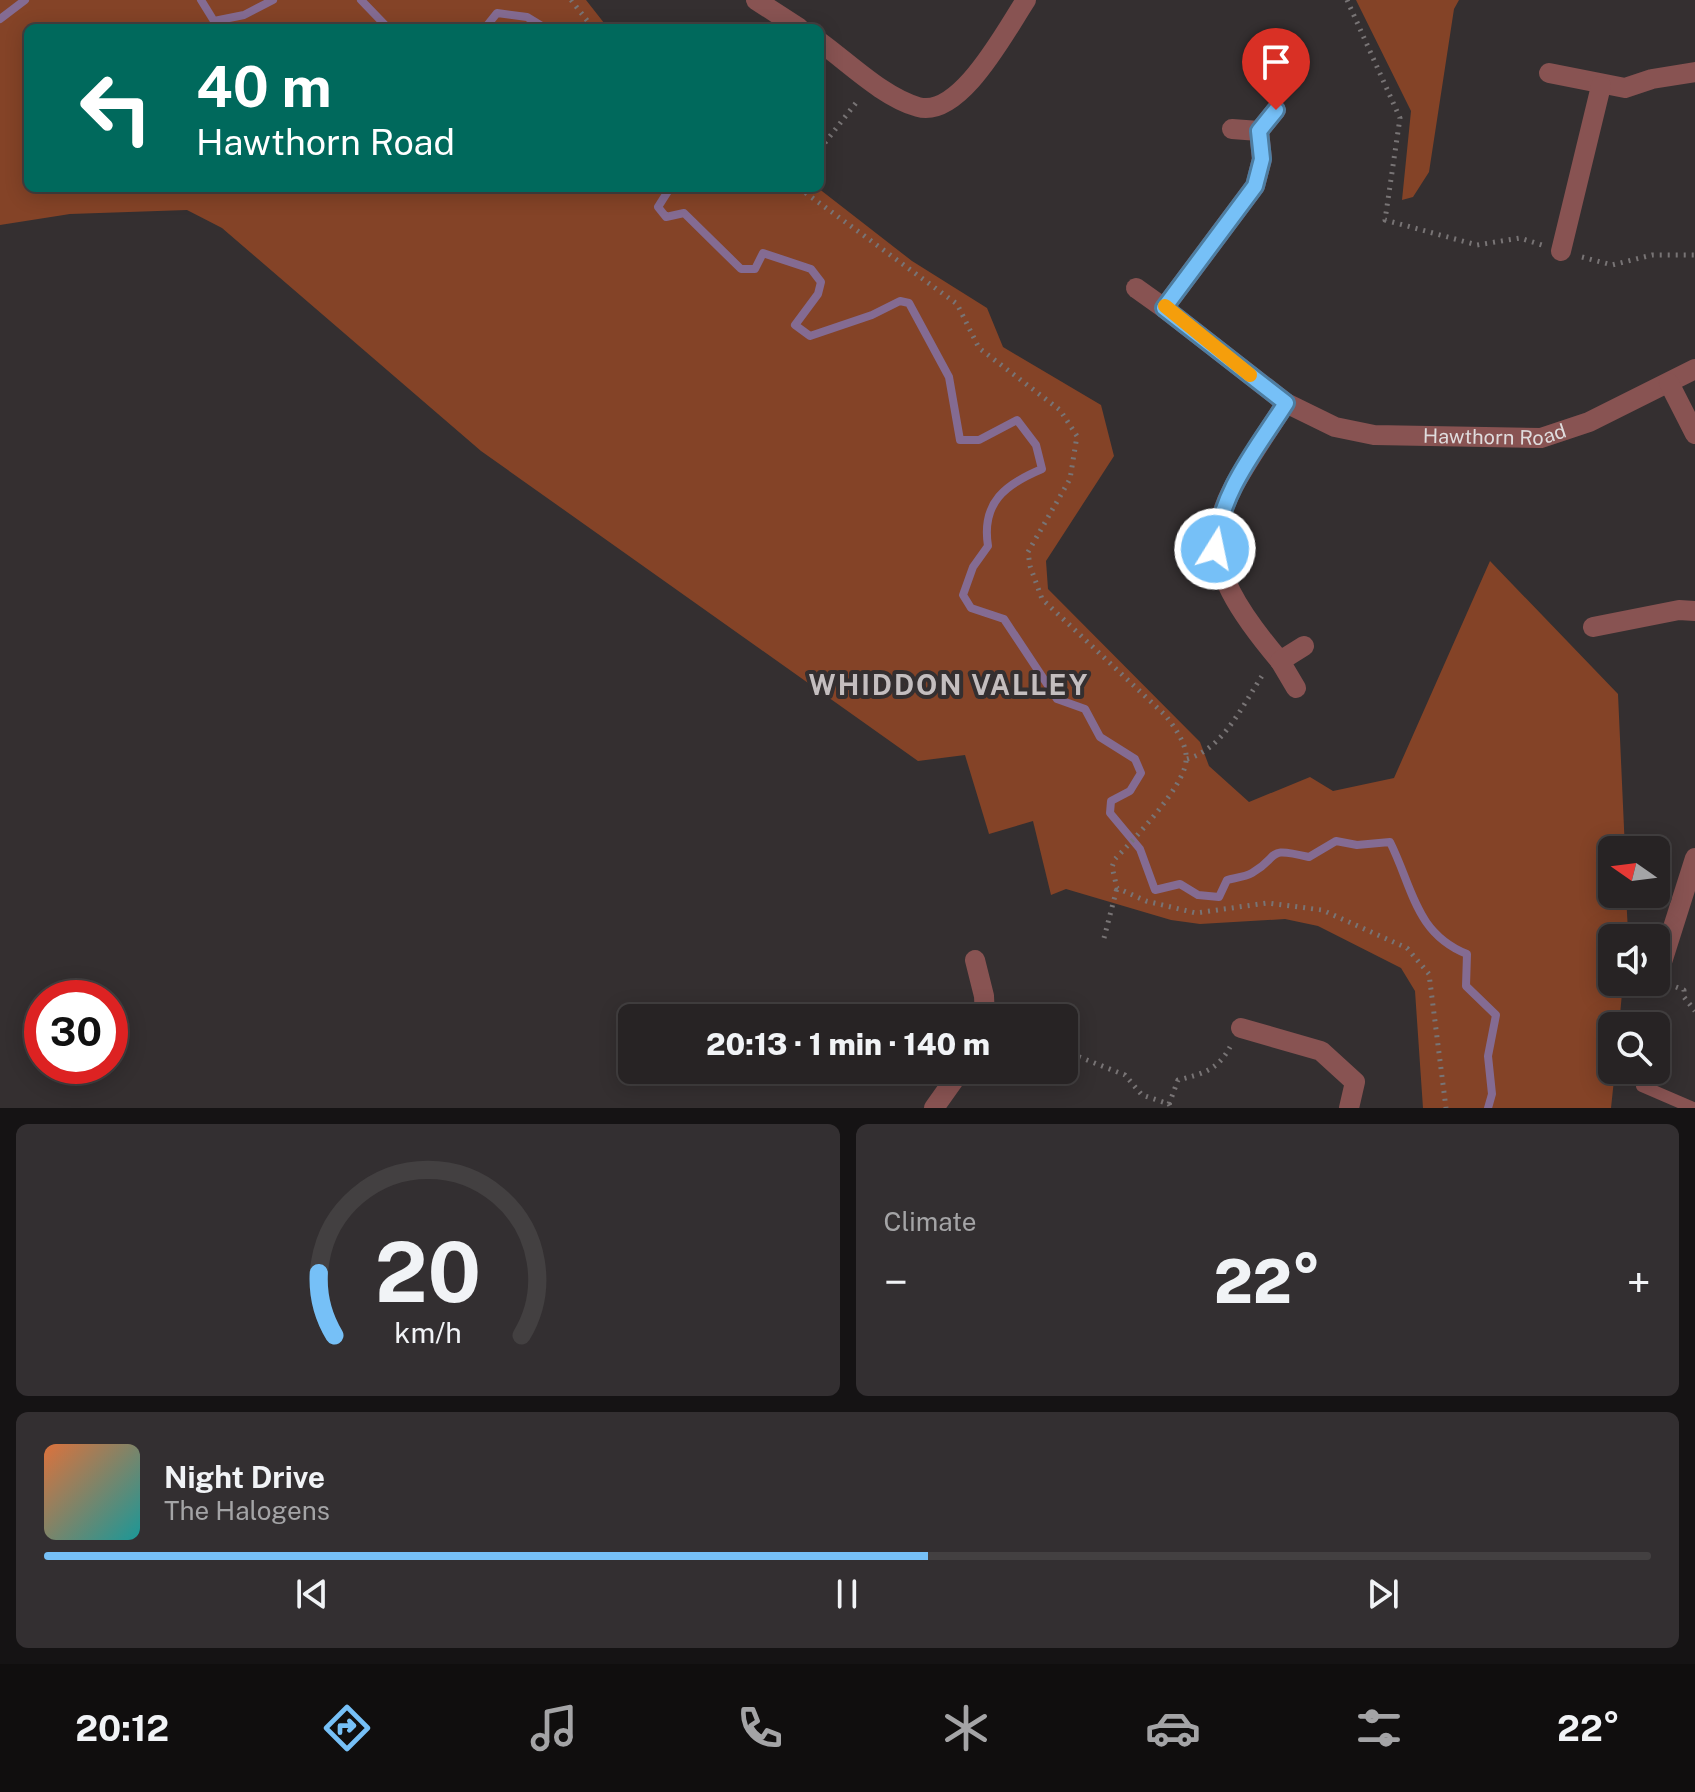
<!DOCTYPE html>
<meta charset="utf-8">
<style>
:root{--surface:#272324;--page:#332f31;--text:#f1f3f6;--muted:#a4a4a6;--line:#434041;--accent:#76c0f7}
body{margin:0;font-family:"Public Sans",sans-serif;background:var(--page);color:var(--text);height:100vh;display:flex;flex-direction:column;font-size:30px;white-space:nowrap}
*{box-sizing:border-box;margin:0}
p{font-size:26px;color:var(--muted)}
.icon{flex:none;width:44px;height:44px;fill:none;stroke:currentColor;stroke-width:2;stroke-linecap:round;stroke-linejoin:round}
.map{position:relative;height:1108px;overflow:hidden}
.details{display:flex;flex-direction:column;gap:16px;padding:16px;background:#151314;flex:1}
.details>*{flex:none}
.hud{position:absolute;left:24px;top:24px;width:800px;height:168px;border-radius:12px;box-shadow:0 4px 20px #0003,0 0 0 2px var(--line);background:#00695c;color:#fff;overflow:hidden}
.needle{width:52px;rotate:284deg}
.controls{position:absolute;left:1598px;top:836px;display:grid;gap:16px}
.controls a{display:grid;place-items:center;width:72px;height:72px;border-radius:12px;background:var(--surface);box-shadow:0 4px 20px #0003,0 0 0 2px var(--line);font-size:40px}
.speed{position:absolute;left:24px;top:980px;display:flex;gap:16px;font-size:40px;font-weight:700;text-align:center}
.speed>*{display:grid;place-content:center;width:104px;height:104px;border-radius:50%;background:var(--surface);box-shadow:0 4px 20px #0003,0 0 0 2px var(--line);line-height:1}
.speed .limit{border:12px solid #d22;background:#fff;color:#111}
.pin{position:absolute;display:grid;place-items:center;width:68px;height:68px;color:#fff;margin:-82px -34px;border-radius:50% 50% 50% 0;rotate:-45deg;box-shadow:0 0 8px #0007}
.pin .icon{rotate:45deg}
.me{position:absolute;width:88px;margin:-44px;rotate:10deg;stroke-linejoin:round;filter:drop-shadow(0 0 6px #0008)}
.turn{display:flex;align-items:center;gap:28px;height:168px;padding:0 40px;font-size:36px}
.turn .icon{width:104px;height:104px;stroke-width:2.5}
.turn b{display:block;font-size:56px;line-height:68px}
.big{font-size:60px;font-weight:800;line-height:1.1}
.details .widget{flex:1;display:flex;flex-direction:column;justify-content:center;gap:12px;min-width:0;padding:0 28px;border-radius:12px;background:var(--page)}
.details .dial{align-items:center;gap:0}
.dial svg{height:208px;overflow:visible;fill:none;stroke:var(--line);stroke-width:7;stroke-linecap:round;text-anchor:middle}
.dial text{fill:var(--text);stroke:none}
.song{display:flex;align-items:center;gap:24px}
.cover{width:96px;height:96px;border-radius:12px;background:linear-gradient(135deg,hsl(20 70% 55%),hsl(180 70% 35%))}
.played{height:8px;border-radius:4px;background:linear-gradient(90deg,var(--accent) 55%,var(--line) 55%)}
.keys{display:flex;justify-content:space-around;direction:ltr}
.heat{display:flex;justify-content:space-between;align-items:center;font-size:44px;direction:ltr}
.details .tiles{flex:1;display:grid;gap:16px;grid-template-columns:1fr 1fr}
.widget:last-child{grid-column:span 2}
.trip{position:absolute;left:618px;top:1004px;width:460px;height:80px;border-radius:12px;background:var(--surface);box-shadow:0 4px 20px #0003,0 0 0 2px var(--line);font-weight:800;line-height:80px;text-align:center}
.menu{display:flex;height:128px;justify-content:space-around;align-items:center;background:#100e0e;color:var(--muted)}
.menu .icon{width:56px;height:56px}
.menu .on{color:var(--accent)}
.menu b{font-size:36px;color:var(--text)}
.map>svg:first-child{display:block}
.forest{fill:#844327}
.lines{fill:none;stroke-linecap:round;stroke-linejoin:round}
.stream{stroke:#846b92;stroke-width:8}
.path{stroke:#787475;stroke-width:5;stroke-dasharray:2 6;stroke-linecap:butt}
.lane{stroke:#885352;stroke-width:12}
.street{stroke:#885352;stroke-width:20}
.route-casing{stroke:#4d7da1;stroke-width:20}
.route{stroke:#76c0f7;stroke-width:14}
.slow{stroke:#f59e0b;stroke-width:14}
.labels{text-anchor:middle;stroke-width:8;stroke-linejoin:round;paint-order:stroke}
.street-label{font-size:20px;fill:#dfdcdd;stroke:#342f30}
.district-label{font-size:28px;font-weight:bold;letter-spacing:2px;fill:#c4bebf;stroke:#342f30}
</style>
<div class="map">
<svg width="1695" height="1108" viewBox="0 0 1695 1108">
<rect width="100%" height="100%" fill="#342f30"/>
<!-- forest -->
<g class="forest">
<path d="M 0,0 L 586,0 L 608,28 L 28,28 L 28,188 L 818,188 L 912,261 L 987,308 L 1003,347 L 1101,405 L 1114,456 L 1046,561 L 1048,589 L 1200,742 L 1209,766 L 1249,802 L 1310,777 L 1333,791 L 1394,778 L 1490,561 L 1618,694 L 1625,850 L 1612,850 L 1612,894 L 1626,894 L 1628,932 L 1627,938 L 1612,938 L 1612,982 L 1623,982 L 1619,1026 L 1612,1026 L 1615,1070 L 1611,1108 L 1423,1108 L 1415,991 L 1401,968 L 1318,926 L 1285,919 L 1200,924 L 1171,920 L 1066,889 L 1051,895 L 1033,821 L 989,834 L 965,755 L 918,761 L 481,451 L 222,228 L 187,210 L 70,214 L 0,225 Z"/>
<path d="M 1356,0 L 1459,0 L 1454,9 L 1429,172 L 1413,197 L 1402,200 L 1411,111 Z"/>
</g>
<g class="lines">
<!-- stream -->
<g class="stream">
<path d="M 201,0 L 214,21 L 244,15 L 273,0"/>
<path d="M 361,0 L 388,28"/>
<path d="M 0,19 L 25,0"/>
<path d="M 485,28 L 497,13 L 527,17 L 545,28"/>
<path d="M 670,188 L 658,207 L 666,217 L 684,213 L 741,269 L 755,269 L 763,253 L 811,269 L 821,282 L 818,294 L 795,325 L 810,336 L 872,315 L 900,301 L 909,303 L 949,377 L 960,440 L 979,440 L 1017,420 L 1036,445 L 1042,469 C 1006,484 981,502 988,546 L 973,567 L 963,595 L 971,608 L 1004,619 L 1057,699 L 1085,709 L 1100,737 L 1135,759 L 1141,773 L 1130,791 L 1111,801 L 1110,813 L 1140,849 L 1155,890 L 1180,884 L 1198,895 L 1219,897 L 1227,880 C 1234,878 1245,877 1252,873 C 1282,856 1263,846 1309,857 L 1336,841 L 1357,845 L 1390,842 C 1413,888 1415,933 1467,954 L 1466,986 L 1496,1015 L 1488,1056 L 1492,1094 L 1488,1108"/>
</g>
<!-- path -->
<g class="path">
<path d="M 571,0 L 593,28"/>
<path d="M 1347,0 L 1400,118 L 1385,220 L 1477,245 L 1520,238 L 1542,245"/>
<path d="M 820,149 L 859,99"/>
<path d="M 799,188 L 957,304 L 979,348 L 1060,410 L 1077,436 L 1070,479 L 1028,552 L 1030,566 L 1042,599 L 1166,716 C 1175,728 1188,745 1186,761 C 1184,787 1134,839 1115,859 L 1112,867 L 1117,888 L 1146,901 L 1196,913 L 1267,903 L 1322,910 L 1407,948 L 1429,974 L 1446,1108"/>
<path d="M 1582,257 L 1612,265 L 1652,255 L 1695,255"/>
<path d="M 1187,759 C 1223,749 1242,706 1262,676"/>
<path d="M 1104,938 L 1117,888"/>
<path d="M 1676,987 L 1684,990 L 1684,997 L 1695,1011"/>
<path d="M 1064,1051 L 1125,1075 L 1142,1095 L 1169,1104 L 1171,1108"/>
<path d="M 1169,1104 L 1178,1080 C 1202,1074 1218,1070 1230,1047"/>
</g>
<!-- lane -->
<path class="lane" d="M 1642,1086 L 1693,1108"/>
<!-- street -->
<g class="street">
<path d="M 756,0 L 799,28"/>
<path d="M 820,42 C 849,63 883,97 918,107 C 960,119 1006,30 1026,0"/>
<path d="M 1549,73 L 1625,88 L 1652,79 L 1695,72"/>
<path d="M 1232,129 L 1259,131 L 1276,110"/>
<path id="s1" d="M 1259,131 L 1262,159 L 1255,186 L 1164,308 L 1286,403 L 1335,427 L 1374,435 L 1541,438 L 1589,422 L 1695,369"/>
<path d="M 1561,251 L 1601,86"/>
<path d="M 1136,288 L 1164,308"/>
<path d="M 1669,383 L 1695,434"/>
<path d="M 1593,627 L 1679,610 L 1695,611"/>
<path d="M 1280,661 C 1181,544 1212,517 1286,403"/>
<path d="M 1296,688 L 1280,661 L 1304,646"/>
<path d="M 975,960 L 984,996 L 985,1018"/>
<path d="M 1656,981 L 1695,858"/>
<path d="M 1241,1028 L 1321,1051 L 1355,1082 L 1349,1108"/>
<path d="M 934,1108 L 961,1070"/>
</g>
</g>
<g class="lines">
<!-- route casing -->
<g class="route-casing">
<path id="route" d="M 1215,549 C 1220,492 1256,450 1286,403 L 1164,308 L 1255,186 L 1262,159 L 1259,131 L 1276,110"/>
</g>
<!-- route -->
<use href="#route" class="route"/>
<!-- slow -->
<path class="slow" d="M 1165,306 L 1250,375"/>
</g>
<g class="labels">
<!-- street labels -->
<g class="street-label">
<text dy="7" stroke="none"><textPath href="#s1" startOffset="578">Hawthorn Road</textPath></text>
</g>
<!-- district labels -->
<g class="district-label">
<text x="949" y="695">WHIDDON VALLEY</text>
</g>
</g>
</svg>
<div class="controls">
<a><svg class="needle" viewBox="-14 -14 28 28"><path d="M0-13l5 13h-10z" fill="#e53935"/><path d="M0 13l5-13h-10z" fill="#a4a4a6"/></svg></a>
<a><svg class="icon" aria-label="sound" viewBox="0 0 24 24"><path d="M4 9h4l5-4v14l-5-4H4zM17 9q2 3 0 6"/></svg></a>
<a><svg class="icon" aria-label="search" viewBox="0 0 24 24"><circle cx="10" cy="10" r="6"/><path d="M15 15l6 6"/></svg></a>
</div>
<div class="speed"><div class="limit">30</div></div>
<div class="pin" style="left:1276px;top:110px;background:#d93025"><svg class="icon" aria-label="arrive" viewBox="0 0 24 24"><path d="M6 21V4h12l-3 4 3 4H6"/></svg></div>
<svg class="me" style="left:1215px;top:549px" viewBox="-20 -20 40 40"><circle r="17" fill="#76c0f7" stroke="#fff" stroke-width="3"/><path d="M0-11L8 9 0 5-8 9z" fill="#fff"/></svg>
<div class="trip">20:13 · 1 min · 140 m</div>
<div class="hud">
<div class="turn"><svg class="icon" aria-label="left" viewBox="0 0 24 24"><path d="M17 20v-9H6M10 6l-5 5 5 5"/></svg><div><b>40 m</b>Hawthorn Road</div></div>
</div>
</div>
<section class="details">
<div class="tiles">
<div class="widget dial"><svg viewBox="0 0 100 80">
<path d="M14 69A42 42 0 1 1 86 69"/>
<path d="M14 69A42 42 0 0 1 8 45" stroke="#76c0f7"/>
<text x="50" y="56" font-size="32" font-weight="700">20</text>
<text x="50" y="72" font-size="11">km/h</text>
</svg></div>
<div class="widget"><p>Climate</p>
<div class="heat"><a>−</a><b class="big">22°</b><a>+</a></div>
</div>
<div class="widget">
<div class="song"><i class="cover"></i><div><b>Night Drive</b><p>The Halogens</p></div></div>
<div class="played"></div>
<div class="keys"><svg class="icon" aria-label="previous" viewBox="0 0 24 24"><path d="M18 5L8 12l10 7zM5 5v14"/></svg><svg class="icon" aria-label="pause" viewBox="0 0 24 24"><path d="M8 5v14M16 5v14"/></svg><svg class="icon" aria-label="next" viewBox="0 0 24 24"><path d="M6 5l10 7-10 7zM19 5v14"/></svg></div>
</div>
</div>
</section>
<nav class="menu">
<b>20:12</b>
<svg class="icon on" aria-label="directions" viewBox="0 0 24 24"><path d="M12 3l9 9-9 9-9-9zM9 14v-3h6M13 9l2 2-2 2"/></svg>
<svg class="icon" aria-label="music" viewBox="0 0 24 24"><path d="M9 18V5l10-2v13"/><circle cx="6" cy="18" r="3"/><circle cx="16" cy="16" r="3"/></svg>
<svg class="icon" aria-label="phone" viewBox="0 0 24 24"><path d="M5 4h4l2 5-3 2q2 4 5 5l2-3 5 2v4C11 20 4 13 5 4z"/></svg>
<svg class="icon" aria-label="climate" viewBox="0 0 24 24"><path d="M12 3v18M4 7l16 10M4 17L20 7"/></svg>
<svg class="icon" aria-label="car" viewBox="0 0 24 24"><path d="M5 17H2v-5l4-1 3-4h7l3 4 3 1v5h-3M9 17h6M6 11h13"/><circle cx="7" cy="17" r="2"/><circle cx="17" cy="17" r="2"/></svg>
<svg class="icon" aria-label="filters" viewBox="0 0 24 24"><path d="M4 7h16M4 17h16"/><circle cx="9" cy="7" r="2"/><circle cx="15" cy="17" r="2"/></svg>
<b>22°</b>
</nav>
